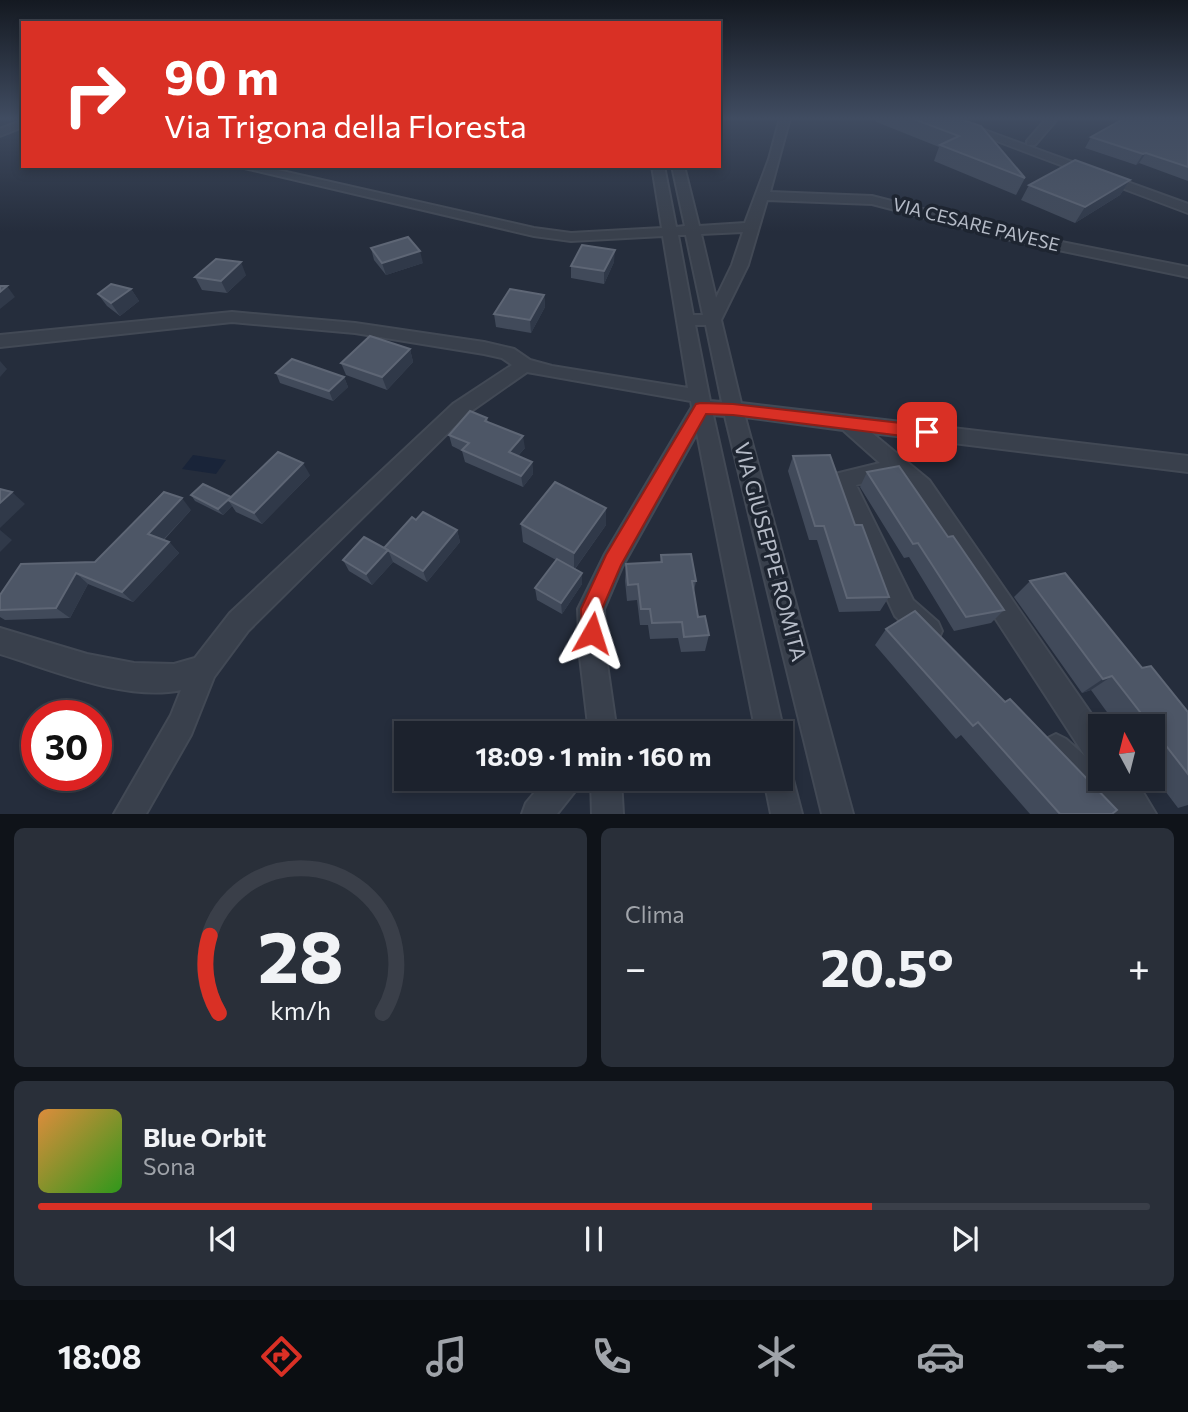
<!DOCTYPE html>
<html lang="it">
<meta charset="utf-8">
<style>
:root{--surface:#1c222d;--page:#292f39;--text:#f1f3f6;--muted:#a0a4aa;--line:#3a3f49;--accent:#d93025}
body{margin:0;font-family:Commissioner,sans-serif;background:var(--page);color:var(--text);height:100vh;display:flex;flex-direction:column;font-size:26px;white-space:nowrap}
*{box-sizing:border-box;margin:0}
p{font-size:23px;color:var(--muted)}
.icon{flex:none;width:38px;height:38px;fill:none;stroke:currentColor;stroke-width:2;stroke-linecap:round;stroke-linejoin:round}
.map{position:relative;height:814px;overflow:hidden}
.sheet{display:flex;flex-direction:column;gap:14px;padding:14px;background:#0f1319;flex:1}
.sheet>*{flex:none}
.top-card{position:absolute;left:21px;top:21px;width:700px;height:147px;border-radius:0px;box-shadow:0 4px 10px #0003,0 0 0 2px var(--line);background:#d93025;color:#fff;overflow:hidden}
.needle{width:46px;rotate:353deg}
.buttons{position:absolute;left:1088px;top:714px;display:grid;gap:14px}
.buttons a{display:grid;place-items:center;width:77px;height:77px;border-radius:0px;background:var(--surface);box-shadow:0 4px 10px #0003,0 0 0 2px var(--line);font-size:35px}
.speed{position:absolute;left:21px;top:700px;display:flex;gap:14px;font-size:35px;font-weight:700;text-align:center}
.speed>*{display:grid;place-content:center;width:91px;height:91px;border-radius:50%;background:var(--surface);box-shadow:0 4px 10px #0003,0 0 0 2px var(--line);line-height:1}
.speed .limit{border:10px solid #d22;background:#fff;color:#111}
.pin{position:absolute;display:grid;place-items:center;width:60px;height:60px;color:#fff;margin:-30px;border-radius:14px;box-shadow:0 4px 10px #0006}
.me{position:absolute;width:77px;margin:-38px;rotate:6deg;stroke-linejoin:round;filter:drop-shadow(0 0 5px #0008)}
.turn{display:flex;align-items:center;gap:24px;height:147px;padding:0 28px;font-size:32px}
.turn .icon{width:91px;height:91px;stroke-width:2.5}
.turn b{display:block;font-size:49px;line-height:60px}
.big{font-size:52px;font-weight:700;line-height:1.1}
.sheet .widget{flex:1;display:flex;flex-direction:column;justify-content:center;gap:10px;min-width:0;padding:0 24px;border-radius:10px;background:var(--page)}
.sheet .dial{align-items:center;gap:0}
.dial svg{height:182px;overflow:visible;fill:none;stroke:var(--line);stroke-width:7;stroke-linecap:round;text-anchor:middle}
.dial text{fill:var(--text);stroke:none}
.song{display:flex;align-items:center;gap:21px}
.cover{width:84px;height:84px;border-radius:10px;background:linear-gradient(135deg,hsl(30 70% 55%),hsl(110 70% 35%))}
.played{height:7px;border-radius:4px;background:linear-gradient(90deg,var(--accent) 75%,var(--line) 75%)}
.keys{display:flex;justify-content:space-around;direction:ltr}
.heat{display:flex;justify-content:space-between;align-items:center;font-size:38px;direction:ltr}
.sheet .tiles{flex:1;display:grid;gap:14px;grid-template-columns:1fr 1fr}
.widget:last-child{grid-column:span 2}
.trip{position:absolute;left:394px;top:721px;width:399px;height:70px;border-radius:0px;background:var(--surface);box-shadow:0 4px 10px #0003,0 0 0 2px var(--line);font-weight:700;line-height:70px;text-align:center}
.menu{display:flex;height:112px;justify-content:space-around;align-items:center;background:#0b0e12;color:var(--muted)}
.menu .icon{width:49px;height:49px}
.menu .selected{color:var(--accent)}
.menu b{font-size:32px;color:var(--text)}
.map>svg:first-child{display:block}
.water{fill:#192439}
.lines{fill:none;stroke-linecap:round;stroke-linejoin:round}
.street-casing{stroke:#424955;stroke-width:4}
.street{fill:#39404c;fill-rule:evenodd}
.wall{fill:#414a5a}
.shaded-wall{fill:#303949}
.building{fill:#4d5666;stroke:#5e6675;stroke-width:2}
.route{fill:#d93025;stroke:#8d1f18;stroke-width:2}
.labels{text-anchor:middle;stroke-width:7;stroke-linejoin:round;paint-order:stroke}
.far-street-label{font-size:18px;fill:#b5bbc7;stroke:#1e2531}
.street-label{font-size:21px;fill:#b5bbc7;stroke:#1e2531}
</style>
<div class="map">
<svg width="1188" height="814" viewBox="0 0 1188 814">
<rect width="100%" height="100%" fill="#252d3c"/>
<!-- water -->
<path class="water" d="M 193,455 L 226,460 L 216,474 L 182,469 Z"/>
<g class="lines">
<!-- street casing -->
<g class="street-casing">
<g id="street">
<path d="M 780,118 L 790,118 L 770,192 L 872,196 L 1016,233 L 1188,267 L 1188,277 L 1015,241 L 872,204 L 767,200 L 748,265 L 721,320 L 741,403 L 1188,456 L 1188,472 L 872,433 L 929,480 L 1101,728 L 1101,769 L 1098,767 L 1101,770 L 1101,779 L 1135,779 L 1156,814 L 1103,814 L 1046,759 L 1041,749 L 1046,739 L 1056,734 L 1066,739 L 1085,756 L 913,492 L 895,476 L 856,485 L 913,600 L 938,622 L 942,631 L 938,640 L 929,643 L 920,640 L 895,616 L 832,480 L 835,474 L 880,463 L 843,430 L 745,417 L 853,814 L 822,814 L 725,416 L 713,415 L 784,733 L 780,742 L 780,733 L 756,733 L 697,433 L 622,567 L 604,609 L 606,657 L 617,733 L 589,733 L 580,657 L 578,609 L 605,554 L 692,407 L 691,401 L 527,372 L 467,414 L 248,631 L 214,677 L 191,735 L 146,814 L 114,814 L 171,715 L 181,690 C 126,702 53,670 0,654 L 0,628 L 87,654 L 134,663 L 174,664 L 195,658 L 230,613 L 453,404 L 512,365 L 502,358 L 484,354 L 355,333 L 232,322 L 0,347 L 0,335 L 232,312 L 355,323 L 484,342 L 514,349 L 530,360 L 552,366 L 688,388 L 663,236 L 571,241 L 534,236 L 236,166 L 260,166 L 534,228 L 571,233 L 662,228 L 652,166 L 664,166 L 676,227 L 685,226 L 672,166 L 684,166 L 699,226 L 745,223 L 769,159 ZM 743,232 L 732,265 L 716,298 L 701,234 ZM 678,235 L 686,235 L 703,315 L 693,315 ZM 695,325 L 706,325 L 722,402 L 710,401 Z"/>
<path d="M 936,118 L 951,118 L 1188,204 L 1188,213 Z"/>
<path d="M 1047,118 L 1058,118 L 1035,145 L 1027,145 L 1027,141 Z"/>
<path d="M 23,120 L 23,127 L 0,136 L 0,129 Z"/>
<path d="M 780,765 L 790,768 L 802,814 L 771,814 L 764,779 L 780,779 Z"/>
<path d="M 546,779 L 580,779 L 576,790 L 557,814 L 522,814 L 526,803 Z"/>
<path d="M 591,779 L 621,779 L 623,814 L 592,814 Z"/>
</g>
</g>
<!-- street -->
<use href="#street" class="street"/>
</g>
<!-- wall -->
<g class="wall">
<path d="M 875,118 L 958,118 L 1025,178 L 1016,195 L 934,161 L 939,147 L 874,121 Z"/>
<path d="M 1125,118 L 1188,118 L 1188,181 L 1139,163 L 1136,165 L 1085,148 L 1091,137 Z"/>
<path d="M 1130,180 L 1120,195 L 1075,223 L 1021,200 L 1029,185 Z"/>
<path d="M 371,248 L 423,263 L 386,275 L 374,260 Z"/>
<path d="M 614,262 L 604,284 L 571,278 L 571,266 Z"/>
<path d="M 246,275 L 227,293 L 202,290 L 195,277 Z"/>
<path d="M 131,289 L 139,301 L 120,316 L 107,306 L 98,294 Z"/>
<path d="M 544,295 L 545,307 L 531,333 L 496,327 L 494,314 Z"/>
<path d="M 410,349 L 413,362 L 387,390 L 346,375 L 341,363 Z"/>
<path d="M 276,373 L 344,377 L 348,387 L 333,401 L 280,383 Z"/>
<path d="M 487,418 L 488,422 L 525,448 L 518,456 L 532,462 L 533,474 L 523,487 L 465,462 L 462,451 L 452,446 L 449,435 Z"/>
<path d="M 793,456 L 855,525 L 889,597 L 880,611 L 839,612 L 817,540 L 809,540 L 788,471 Z"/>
<path d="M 867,472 L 948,537 L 1004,610 L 991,623 L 954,631 L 909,557 L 904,558 L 860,487 Z"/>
<path d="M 310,475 L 262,524 L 236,512 L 232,506 L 223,515 L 195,501 L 191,495 L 231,497 Z"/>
<path d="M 606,508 L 606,525 L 575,569 L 582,584 L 562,614 L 537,600 L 535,588 L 556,560 L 523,542 L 521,524 Z"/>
<path d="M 191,510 L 164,540 L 169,542 L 179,553 L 133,602 L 88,584 L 70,618 L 5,620 L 0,617 L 0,595 L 95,562 Z"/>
<path d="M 416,520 L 457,530 L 460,542 L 427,582 L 393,562 L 372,585 L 349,571 L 343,560 L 384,548 Z"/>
<path d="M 661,555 L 696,581 L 694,591 L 698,617 L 709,635 L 705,651 L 681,652 L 678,638 L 650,639 L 648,625 L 640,625 L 637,600 L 627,601 L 625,581 L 626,564 L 660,562 Z"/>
<path d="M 1030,581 L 1142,668 L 1188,712 L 1188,805 L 1178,808 L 1153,775 L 1153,726 L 1117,726 L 1091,690 L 1082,693 L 1014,597 Z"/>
<path d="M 886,629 L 1112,814 L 1030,814 L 961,735 L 956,739 L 875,645 Z"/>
</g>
<!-- shaded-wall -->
<g class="shaded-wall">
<path d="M 1146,153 L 1139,163 L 1136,165 L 1143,154 Z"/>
<path d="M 1130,180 L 1120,195 L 1075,223 L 1085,207 Z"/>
<path d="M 615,250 L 614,262 L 604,284 L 604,271 Z"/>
<path d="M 420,251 L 423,263 L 386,275 L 382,263 Z"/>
<path d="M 241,262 L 246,275 L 227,293 L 221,281 Z"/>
<path d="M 7,286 L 15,297 L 0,309 L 0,292 Z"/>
<path d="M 131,289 L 139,301 L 120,316 L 111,303 Z"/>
<path d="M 544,295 L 545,307 L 531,333 L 530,320 Z"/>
<path d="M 410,349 L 413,362 L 387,390 L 382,377 Z"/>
<path d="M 0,361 L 7,369 L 0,377 Z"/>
<path d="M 344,377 L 348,387 L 333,401 L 329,391 Z"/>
<path d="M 523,436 L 525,448 L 511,463 L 509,452 Z"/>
<path d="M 532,462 L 533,474 L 523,487 L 521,476 Z"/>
<path d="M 303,463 L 310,475 L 262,524 L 254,513 Z"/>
<path d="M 12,492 L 25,504 L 0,528 L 0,503 Z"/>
<path d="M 231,497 L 228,500 L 232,506 L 223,515 L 218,509 Z"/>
<path d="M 182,498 L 191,510 L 158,545 L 148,534 Z"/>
<path d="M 606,508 L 606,525 L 574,570 L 574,553 Z"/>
<path d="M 0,530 L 12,540 L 0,552 Z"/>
<path d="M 457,530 L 460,542 L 427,582 L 423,571 Z"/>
<path d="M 169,542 L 179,553 L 133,602 L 122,592 Z"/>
<path d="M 388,550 L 393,562 L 372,585 L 366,574 Z"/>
<path d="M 76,573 L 88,584 L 70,618 L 56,608 Z"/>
<path d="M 582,573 L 582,584 L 562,614 L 561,603 Z"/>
<path d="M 1112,676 L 1091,690 L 1082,693 L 1103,679 Z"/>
</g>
<!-- building -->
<g class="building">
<path d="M 911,118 L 958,118 L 981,126 L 1025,178 L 940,145 L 959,136 Z"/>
<path d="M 1125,118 L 1181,118 L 1188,120 L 1188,167 L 1146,153 L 1143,154 L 1091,137 Z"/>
<path d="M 1075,160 L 1130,180 L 1085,207 L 1029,185 Z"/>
<path d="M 408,237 L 420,251 L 382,263 L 371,248 Z"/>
<path d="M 582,245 L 615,250 L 604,271 L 571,266 Z"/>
<path d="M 216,259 L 241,262 L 221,281 L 195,277 Z"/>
<path d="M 111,284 L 131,289 L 111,303 L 98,294 Z"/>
<path d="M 0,286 L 7,286 L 0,292 Z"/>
<path d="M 510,289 L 544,295 L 530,320 L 494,314 Z"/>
<path d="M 370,336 L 410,349 L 382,377 L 341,363 Z"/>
<path d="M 292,359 L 344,377 L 329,391 L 276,373 Z"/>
<path d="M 470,411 L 487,418 L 485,421 L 523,436 L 509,452 L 532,462 L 521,476 L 462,450 L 469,443 L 449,435 Z"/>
<path d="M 278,452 L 303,463 L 254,513 L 228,500 Z"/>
<path d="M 830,455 L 855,525 L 862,525 L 889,597 L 847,598 L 824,526 L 815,526 L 793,456 Z"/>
<path d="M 899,466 L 948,537 L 953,536 L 1004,610 L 966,617 L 918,543 L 913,544 L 867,472 Z"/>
<path d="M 555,482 L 606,508 L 574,553 L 521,524 Z"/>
<path d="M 203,484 L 231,497 L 218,509 L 191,495 Z"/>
<path d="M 0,489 L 12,492 L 0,503 Z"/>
<path d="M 164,492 L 182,498 L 148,534 L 169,542 L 122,592 L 76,573 L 56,608 L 0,610 L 0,595 L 21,564 L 95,562 Z"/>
<path d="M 423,512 L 457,530 L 423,571 L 384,548 L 412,517 L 416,520 Z"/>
<path d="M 364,537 L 388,550 L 366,574 L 343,560 Z"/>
<path d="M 691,554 L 696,581 L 692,581 L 698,617 L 705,616 L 709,635 L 684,637 L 682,622 L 652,623 L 650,609 L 641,609 L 638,584 L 628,585 L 626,564 L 662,562 L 661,555 Z"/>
<path d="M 557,559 L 582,573 L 561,603 L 535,588 Z"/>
<path d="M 1065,573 L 1142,668 L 1151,666 L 1188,712 L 1188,774 L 1153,729 L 1153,726 L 1151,726 L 1112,676 L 1103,679 L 1030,581 Z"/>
<path d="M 915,611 L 1005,702 L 1010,699 L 1117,810 L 1112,814 L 1060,814 L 978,722 L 973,726 L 886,629 Z"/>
</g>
<!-- sky -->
<linearGradient id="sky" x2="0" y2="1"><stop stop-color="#141921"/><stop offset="0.51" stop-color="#404c61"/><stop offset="1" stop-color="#404c61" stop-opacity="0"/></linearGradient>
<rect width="1188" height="232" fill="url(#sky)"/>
<!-- route -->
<path class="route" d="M 701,403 L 733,404 L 927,426 L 935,432 L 927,439 L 733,415 L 706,414 L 621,565 L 602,609 L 603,633 L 600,640 L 592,643 L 585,640 L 582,633 L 581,609 L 606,555 L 696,404 Z"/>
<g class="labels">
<!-- far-street labels -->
<g class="far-street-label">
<text transform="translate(976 225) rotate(14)" y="6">VIA CESARE PAVESE</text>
</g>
<!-- street labels -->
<g class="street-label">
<text transform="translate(770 552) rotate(75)" y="7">VIA GIUSEPPE ROMITA</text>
</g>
</g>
</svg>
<div class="buttons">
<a><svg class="needle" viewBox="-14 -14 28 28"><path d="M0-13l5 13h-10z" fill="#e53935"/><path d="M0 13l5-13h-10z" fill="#a0a4aa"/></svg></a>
</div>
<div class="speed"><div class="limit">30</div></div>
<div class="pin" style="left:927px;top:432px;background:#d93025"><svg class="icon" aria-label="arrive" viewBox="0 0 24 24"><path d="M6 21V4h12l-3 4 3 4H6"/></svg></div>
<svg class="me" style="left:592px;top:633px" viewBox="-20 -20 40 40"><path d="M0-17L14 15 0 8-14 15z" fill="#d93025" stroke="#fff" stroke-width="4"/></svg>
<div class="trip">18:09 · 1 min · 160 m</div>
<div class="top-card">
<div class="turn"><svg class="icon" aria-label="right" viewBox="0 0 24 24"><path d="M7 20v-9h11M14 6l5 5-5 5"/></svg><div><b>90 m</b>Via Trigona della Floresta</div></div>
</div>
</div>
<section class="sheet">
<div class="tiles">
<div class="widget dial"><svg viewBox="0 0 100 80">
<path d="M14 69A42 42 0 1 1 86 69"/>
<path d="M14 69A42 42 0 0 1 10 35" stroke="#d93025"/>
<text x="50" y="56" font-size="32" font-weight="700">28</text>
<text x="50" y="72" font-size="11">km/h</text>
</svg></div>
<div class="widget"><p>Clima</p>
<div class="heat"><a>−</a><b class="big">20.5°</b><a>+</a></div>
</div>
<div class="widget">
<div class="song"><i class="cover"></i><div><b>Blue Orbit</b><p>Sona</p></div></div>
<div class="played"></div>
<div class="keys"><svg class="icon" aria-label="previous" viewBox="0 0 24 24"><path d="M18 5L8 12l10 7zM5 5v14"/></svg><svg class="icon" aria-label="pause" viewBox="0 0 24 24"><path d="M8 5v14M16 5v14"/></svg><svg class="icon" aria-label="next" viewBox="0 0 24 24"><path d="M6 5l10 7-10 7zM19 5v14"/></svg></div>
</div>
</div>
</section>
<nav class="menu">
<b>18:08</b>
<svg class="icon selected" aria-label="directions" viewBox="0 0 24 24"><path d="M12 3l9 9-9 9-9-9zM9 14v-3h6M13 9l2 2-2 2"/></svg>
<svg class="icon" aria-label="music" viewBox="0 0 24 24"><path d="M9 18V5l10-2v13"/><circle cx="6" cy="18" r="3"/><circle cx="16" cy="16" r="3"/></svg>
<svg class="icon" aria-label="phone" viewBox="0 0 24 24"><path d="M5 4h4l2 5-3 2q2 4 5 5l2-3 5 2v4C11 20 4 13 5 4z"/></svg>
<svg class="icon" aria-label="climate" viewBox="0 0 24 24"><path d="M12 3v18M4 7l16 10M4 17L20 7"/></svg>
<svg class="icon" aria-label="car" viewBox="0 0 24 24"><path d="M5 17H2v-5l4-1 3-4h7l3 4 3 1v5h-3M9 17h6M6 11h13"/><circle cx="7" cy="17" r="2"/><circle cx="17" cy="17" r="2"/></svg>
<svg class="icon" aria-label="filters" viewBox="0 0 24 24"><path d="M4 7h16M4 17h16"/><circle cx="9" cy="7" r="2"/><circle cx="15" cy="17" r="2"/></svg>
</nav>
